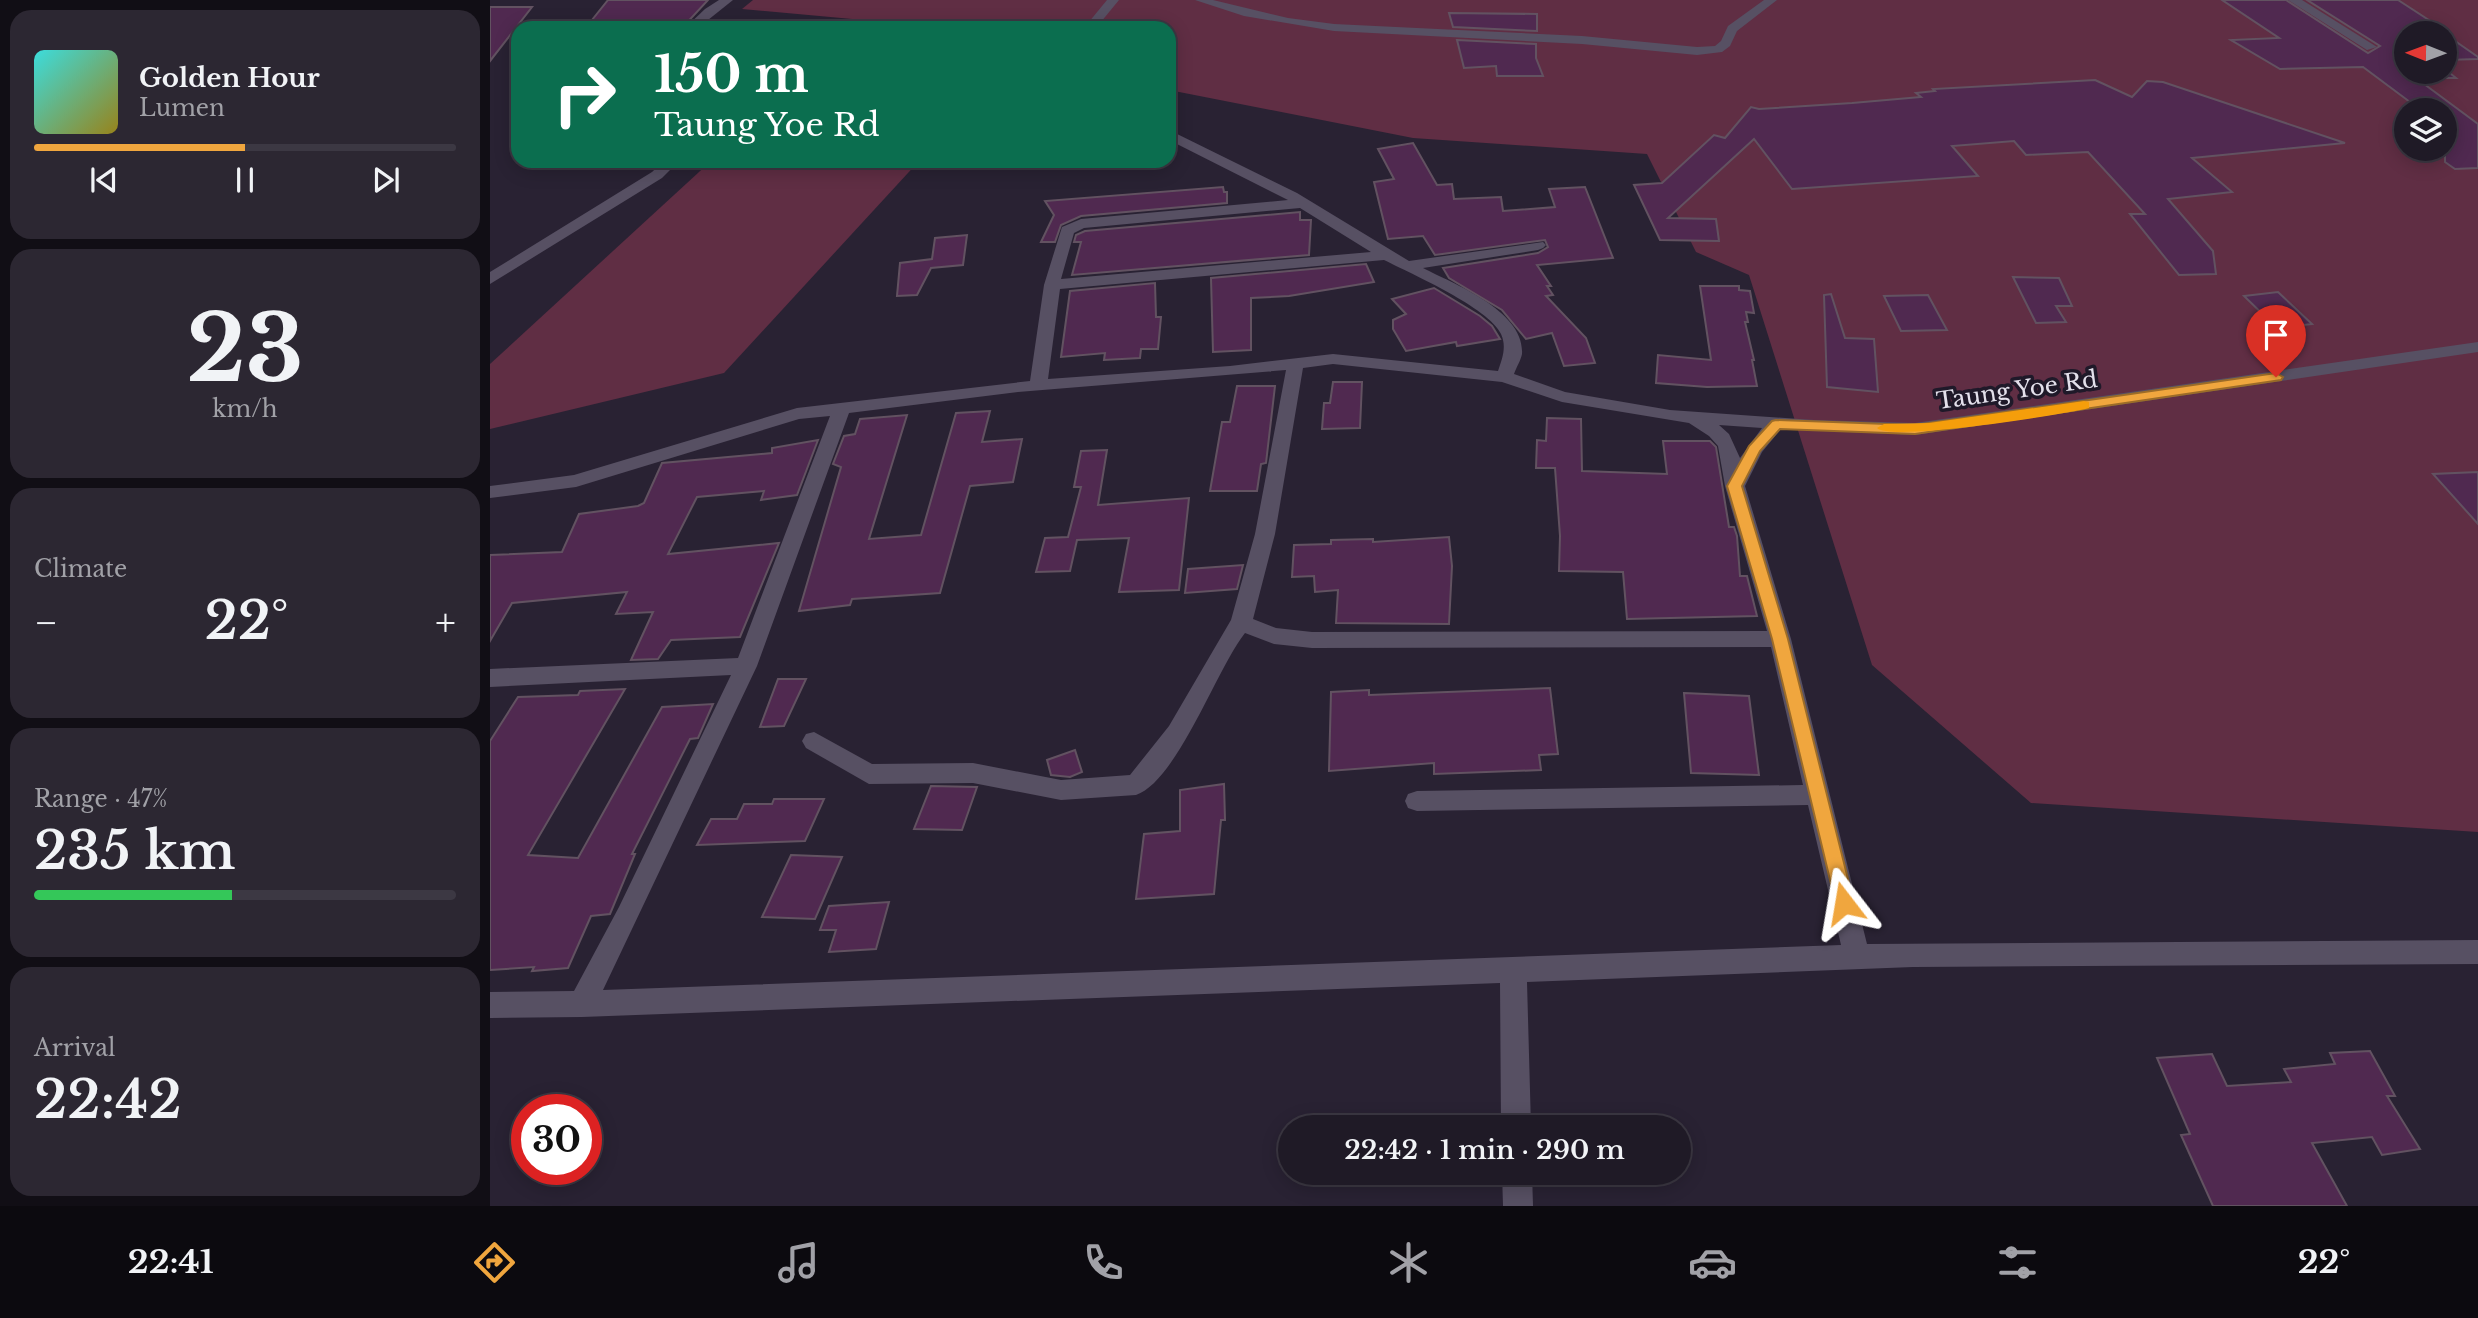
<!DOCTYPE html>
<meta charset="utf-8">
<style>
body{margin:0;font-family:"Libre Baskerville",serif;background:#2c2732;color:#f1f3f6;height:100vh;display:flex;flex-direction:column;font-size:26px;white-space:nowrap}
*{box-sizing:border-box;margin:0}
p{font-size:23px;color:#a1a1a7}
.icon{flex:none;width:38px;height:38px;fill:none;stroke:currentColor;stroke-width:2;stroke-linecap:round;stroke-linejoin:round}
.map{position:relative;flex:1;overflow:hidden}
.sheet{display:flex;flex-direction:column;gap:10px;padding:10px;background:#110e15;width:490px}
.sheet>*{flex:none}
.guide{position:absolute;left:21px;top:21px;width:665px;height:147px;border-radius:21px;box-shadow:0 4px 18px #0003,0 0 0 2px #3c3843;background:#0b6e4f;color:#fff;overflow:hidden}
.needle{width:46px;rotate:271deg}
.tools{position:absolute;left:1904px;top:21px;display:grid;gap:14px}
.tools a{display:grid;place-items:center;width:63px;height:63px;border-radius:50%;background:#1f1a26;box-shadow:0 4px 18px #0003,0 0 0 2px #3c3843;font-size:35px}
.speed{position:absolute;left:21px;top:1094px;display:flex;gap:14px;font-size:35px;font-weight:700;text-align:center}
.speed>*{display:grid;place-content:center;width:91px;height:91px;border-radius:50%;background:#1f1a26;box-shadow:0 4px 18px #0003,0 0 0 2px #3c3843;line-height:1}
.speed .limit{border:10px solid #d22;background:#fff;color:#111}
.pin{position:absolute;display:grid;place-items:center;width:60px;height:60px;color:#fff;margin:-72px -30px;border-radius:50% 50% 50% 0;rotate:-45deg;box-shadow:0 0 7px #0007}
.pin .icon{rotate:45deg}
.me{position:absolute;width:77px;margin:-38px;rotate:346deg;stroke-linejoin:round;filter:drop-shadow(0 0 5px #0008)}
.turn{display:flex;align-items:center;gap:24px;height:147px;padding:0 28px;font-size:32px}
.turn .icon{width:91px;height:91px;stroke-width:2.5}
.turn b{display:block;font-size:49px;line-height:60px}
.big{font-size:52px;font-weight:600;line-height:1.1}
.sheet .tile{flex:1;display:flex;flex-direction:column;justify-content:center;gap:10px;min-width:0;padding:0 24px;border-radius:21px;background:#2c2732}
.sheet .dial{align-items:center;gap:0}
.dial b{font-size:91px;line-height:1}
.song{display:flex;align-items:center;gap:21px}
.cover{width:84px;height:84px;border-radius:10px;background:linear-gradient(135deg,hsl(180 70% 55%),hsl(50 70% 35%))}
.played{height:7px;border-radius:4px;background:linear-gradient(90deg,#f0a63e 50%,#3c3843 50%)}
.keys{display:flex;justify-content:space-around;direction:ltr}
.heat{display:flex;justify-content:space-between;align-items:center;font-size:38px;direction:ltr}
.charge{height:10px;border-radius:5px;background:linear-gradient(90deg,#34c759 47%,#3c3843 0)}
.trip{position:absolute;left:788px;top:1115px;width:413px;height:70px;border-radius:35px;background:#1f1a26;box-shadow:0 4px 18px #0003,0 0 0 2px #3c3843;font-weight:600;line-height:70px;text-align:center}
.dock{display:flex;height:112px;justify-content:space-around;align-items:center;background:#0c0a0f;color:#a1a1a7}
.dock .icon{width:49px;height:49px}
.dock .active{color:#f0a63e}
.dock b{font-size:32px;color:#f1f3f6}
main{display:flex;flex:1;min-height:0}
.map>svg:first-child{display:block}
.green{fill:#602e44;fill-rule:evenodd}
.building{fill:#502950;stroke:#625261;stroke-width:2}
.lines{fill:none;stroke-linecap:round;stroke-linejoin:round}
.street{fill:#575063;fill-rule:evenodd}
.route{fill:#f0a63e;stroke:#9c6c28;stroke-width:2}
.slow{fill:#f59e0b}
.labels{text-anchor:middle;stroke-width:7;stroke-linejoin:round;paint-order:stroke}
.street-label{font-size:23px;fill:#e3e0eb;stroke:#1f1929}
</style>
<main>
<section class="sheet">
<div class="tile">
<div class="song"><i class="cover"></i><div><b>Golden Hour</b><p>Lumen</p></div></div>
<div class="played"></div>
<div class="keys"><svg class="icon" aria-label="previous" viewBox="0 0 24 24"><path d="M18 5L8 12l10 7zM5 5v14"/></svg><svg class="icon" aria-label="pause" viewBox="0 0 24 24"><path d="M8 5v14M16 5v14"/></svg><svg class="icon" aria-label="next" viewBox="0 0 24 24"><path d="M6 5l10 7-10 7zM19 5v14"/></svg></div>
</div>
<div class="tile dial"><b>23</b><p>km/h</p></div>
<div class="tile"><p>Climate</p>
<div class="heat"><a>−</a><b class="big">22°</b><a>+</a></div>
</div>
<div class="tile"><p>Range · 47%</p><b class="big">235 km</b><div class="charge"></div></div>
<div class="tile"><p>Arrival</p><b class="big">22:42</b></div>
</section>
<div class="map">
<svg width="1988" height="1206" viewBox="0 0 1988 1206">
<rect width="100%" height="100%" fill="#292233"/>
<g class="green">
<path d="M263,0H1988V832L1541,803L1382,665L1259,275L1206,252L1157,154L923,138L679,90V28H365L373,20L252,9ZM1916,33H1955V72H1916ZM1916,110H1955V149H1916Z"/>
<path d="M221,161H429L234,373L0,429V364Z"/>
</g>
<g class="building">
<path d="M118,0H218L192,28H117L120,23L98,25Z"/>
<path d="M1732,0H1796L1878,53L1890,46L1817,0H1908L1948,26H1943L1953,33H1916V72H1955V69L1966,78H1926L1988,124V168L1965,169L1955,162V107L1928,108L1873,67L1790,69L1741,40L1789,38Z"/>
<path d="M0,7H42L0,61Z"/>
<path d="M959,13L1047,14V31L963,27Z"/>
<path d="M1955,34L1988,57V59L1955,60Z"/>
<path d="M967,40L1046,44V58L1053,76H1007L1006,66L974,68Z"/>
<path d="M1605,80L1642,97L1657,81L1673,82L1855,143L1702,158L1742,192L1678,199L1723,251L1726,274L1689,275L1640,214H1655L1598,152L1536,155L1524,141L1462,146L1488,176L1302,189L1264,139L1178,218L1226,219L1229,241L1170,240L1144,185L1172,183L1224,135L1235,138L1261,107L1269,109L1362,103L1431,97L1426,93L1445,91L1443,89Z"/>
<path d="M923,143L947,185L962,184L964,199L1011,197L1013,211L1065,207L1059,189L1095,187L1123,258L1047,265L1061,286H1057L1063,295L1056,296L1096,338L1105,363L1074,366L1062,333L1036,339L1012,310L959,278L953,268L1048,253L1058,247L1055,240L945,255L933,236L898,239L884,182L904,179L888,149Z"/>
<path d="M733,187L734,192H737V203L591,216L571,225L565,242H551L564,215L555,201Z"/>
<path d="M810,212V220H821L819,255L582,275L591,242H584L586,235L595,231Z"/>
<path d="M477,235L473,265L441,268L427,295L407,296L410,263L442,259L445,238Z"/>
<path d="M876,264L884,282L799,296L761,298V350L723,352L721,278Z"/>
<path d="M1523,277L1569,278L1582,306H1566L1576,322L1546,323Z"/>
<path d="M665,283L666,317H671L668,349H651L650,358L614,360L615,353L571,357L580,291Z"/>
<path d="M1210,286H1249V290L1260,291L1264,313L1256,312L1258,322H1255L1264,360H1262L1267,386L1217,387L1166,383L1168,355L1221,360Z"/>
<path d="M944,288L990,316L1002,326L1010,339L967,346L966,342L916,351L903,329V320L916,314L902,299Z"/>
<path d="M1788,292L1822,324L1787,328L1754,296Z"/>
<path d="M1341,294L1355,338L1384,339L1388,392L1337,387L1334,295Z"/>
<path d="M1438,295L1457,330L1411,331L1394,296Z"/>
<path d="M843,382H872L870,428L832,429L834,403H840Z"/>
<path d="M747,386H785L776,463L771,464L767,491H720L732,422H740Z"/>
<path d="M500,411L492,442L532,439L523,482L480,486L450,593L362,599L360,605L309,611L351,467L343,464L354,436L365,434L370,419L417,415L379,539L431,535L466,413Z"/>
<path d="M1057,418L1091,419L1092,471L1177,474L1173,441H1220L1226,447L1239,527H1244L1247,536L1250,576H1257L1267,616L1137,619L1133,572L1069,571L1070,536L1065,468H1046L1047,440L1056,441Z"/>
<path d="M328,440L307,495L271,500L274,491L207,497L178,554L289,543L250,637L181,640L168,659L141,660L163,612L126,614L137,592L22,603L0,641V555L72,552L89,514L148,506L154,503L172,463L282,453V448Z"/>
<path d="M617,450L608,505L699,498L689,590L629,592L639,538L587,540L580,571L546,572L555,538L578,537L591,487H584L591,451Z"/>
<path d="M1988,472V524L1943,474Z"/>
<path d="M959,537L962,566L959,624L846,623L848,590L825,592L824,576L802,577L804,545L841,544V540L883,539V542Z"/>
<path d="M753,565L747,589L695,593L698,569Z"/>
<path d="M288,679H316L294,726L270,727Z"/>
<path d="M1060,688L1068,754L1049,755L1051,770L944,774V763L839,771L841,692L879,690V695Z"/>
<path d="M135,689L38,855L88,858L172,707L223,704L208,738L200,739L142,854H145L120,914L101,916L78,968L42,971L44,967L0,970V741L28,697L88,695L90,691Z"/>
<path d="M1194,693L1259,696L1269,775L1201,773Z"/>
<path d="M585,750L592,772L580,777L561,775L557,760Z"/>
<path d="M734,784L735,820H731L724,894L646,899L654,834L690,831V790Z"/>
<path d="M441,786L487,787L472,830L424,829Z"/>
<path d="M284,799H334L315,841L207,845L221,819H247L254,804H282Z"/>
<path d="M301,855L352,857L325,919L272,917Z"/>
<path d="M399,902L386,949L339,952L346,930H330L339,906Z"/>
<path d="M1880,1051L1905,1096H1897L1930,1149L1892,1155L1882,1137L1822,1143L1857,1206H1723L1691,1135L1700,1134L1667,1058L1722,1054L1737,1086L1801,1082L1794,1069L1845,1064L1840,1053Z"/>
</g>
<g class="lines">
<g class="street">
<path d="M229,0H243L208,28H195L215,9Z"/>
<path d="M617,0H629L606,28H594Z"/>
<path d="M705,0H723L798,18L844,24L1092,36L1207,47L1225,46L1231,41L1238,26L1274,0H1287L1247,31L1240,46L1232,52L1207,55L1092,44L844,31L754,16Z"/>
<path d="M1798,0H1812L1887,47L1877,50Z"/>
<path d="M679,130L807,193L919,261L1053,242L1056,245L1053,248L1048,250L933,268C964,284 1035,311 1032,354C1031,360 1026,368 1024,374L1075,392L1180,410L1324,420L1425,423L1988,342V352L1425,435L1291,429L1272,452L1255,486L1301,639L1377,944L1988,940V964L1423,967L1037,982L1041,1127H1011L1010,983L92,1017L0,1018V992L84,991L129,907L241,675L0,687V669L248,658L340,416L309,419L86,487L0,498V486L84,475L307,408L540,381L554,285L572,227L591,219L798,200L679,140ZM810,208L881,252L571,279L584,233L594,228ZM894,260C922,274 999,308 1011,334C1017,347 1012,359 1008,371L843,354L740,366L558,379L570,289ZM843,364L1012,382L1072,402L1199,423L1219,436L1228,446L1235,486L1277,631L822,632L786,628L763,619L785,534L813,368ZM796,370L765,534L741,620L679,726L640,775L571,780L483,763L382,764L324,732L316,734L312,741L316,748L379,784L483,783L571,800L646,795C687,781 727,668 755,633L784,644L822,648L1281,647L1313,785L927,791L918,794L915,801L918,808L927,811L1318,805L1351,945L113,990L267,666L359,413L528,392ZM1229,425L1272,428L1250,458L1239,434Z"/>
<path d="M174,161H189L172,178L0,284V272L162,172Z"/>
<path d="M1012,1172H1042L1043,1206H1013Z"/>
</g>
</g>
<path class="route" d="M1786,373L1793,377L1791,380L1425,434L1290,429L1270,451L1252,486L1298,639L1364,903L1361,909L1354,912L1347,909L1282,639L1237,486L1259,446L1282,421L1286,420L1425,425Z"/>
<path class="slow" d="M1594,401L1599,402V408C1572,415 1401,442 1387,428L1394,424L1439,423Z"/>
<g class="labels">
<g class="street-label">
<text transform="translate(1527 390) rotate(-8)" y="8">Taung Yoe Rd</text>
</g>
</g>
</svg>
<div class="tools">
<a><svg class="needle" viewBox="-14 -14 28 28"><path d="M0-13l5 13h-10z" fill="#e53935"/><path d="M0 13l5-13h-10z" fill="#a1a1a7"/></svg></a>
<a><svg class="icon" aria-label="layers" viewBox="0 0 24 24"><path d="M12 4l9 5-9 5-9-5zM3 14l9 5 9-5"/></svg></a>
</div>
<div class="speed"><div class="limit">30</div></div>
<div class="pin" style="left:1786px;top:377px;background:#d93025"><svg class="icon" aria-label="arrive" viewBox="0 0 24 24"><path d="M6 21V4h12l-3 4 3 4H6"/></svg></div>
<svg class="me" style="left:1354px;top:903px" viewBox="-20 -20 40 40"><path d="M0-17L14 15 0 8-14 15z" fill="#f0a63e" stroke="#fff" stroke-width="4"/></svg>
<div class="trip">22:42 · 1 min · 290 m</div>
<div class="guide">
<div class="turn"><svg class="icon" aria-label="right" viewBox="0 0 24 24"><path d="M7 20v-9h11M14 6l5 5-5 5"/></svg><div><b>150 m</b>Taung Yoe Rd</div></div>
</div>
</div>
</main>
<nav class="dock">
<b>22:41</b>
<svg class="icon active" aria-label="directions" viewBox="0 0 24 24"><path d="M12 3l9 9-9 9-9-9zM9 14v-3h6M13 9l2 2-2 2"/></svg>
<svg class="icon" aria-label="music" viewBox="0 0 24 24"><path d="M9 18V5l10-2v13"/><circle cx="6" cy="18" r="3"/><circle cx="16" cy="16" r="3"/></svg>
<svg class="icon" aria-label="phone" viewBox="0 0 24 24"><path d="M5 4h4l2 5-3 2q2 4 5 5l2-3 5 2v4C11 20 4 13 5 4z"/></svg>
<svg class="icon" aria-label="climate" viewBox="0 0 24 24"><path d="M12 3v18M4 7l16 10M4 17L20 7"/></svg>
<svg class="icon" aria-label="car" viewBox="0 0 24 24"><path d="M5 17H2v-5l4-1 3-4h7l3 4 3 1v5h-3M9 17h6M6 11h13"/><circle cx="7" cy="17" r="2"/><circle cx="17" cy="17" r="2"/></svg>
<svg class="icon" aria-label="filters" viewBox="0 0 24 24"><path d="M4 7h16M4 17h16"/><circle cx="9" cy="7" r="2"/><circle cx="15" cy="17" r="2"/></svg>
<b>22°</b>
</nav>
